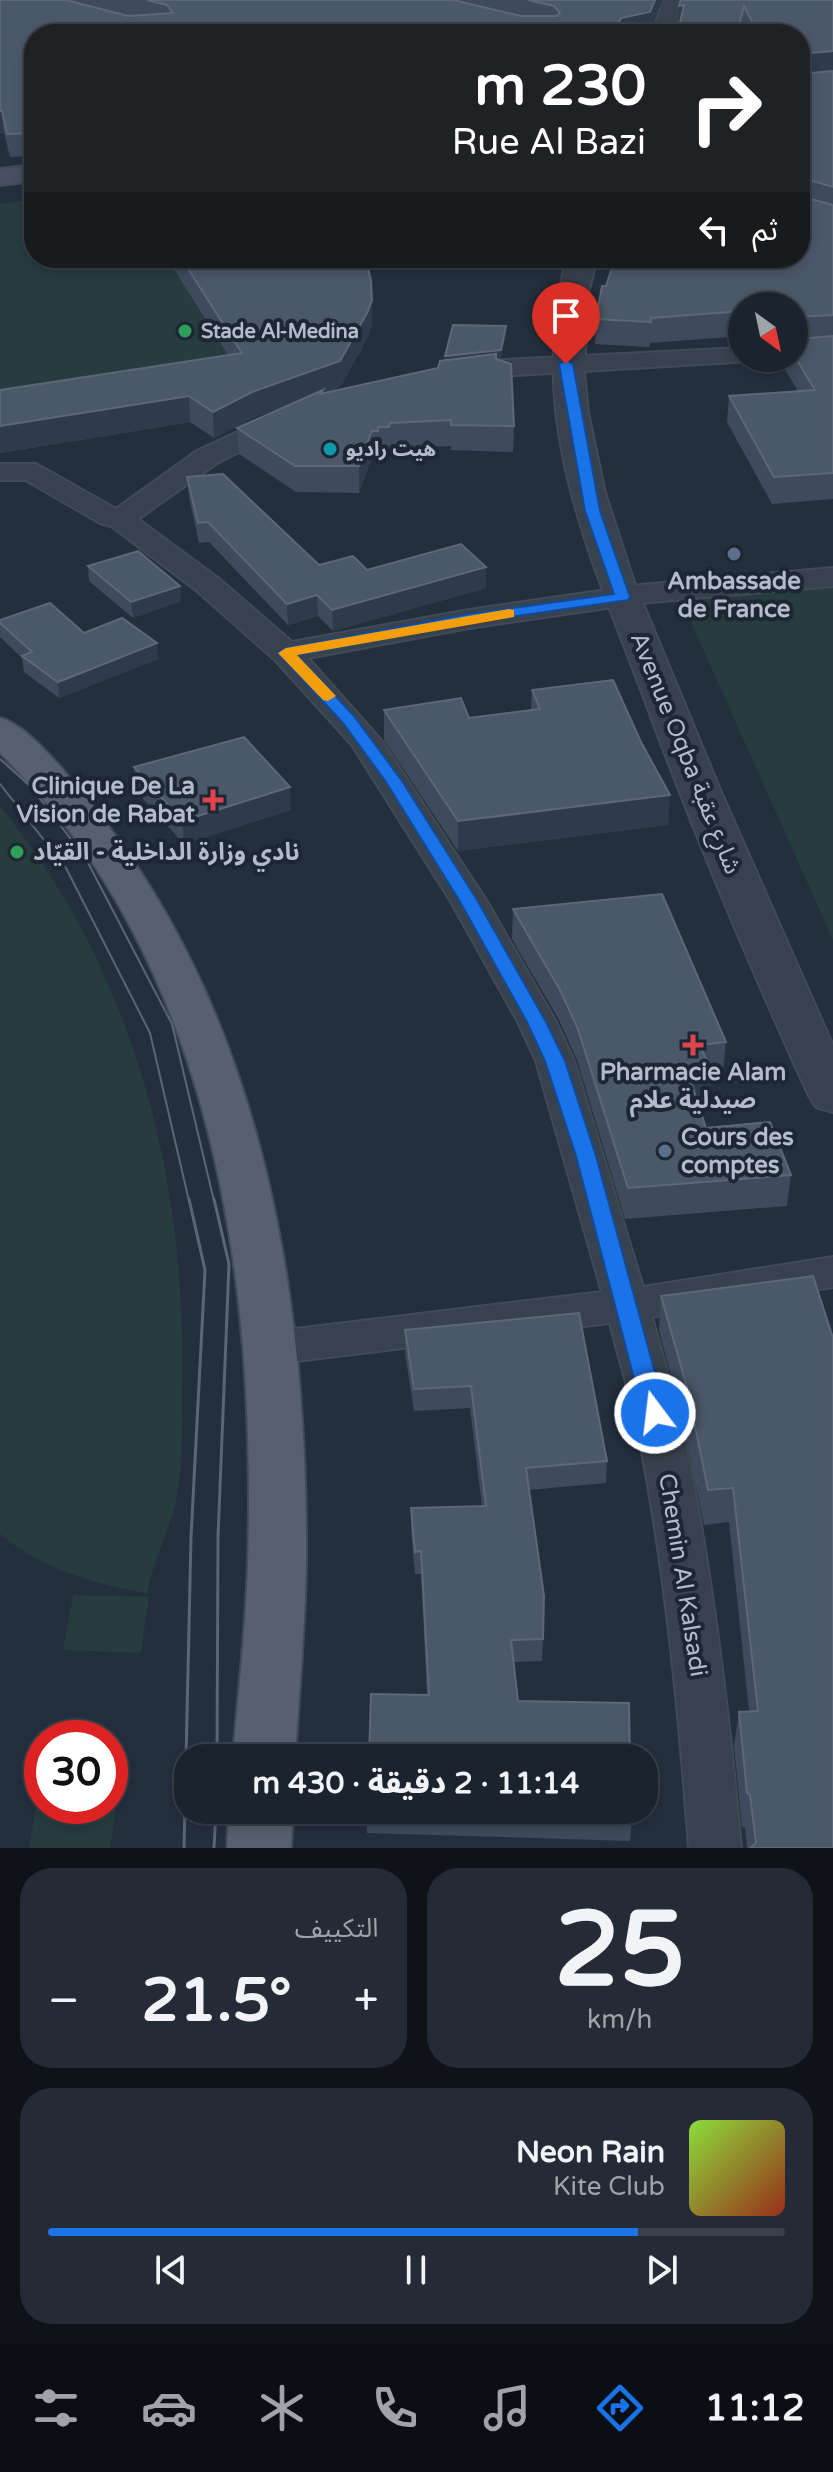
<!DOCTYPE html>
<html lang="ar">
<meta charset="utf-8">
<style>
body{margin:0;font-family:"Varela Round","Noto Sans Arabic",sans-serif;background:#242b36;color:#f1f3f6;direction:rtl;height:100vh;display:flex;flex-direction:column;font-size:30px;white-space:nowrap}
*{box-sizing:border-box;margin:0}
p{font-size:26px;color:#a0a4aa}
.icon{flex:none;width:44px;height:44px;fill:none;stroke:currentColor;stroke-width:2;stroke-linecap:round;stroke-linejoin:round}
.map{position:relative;height:1848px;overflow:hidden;direction:ltr}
.side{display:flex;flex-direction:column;gap:20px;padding:20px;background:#0f1319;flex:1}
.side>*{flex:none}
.hud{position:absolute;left:24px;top:24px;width:786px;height:244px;border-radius:32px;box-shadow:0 4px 12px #0003,0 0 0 2px #39404a;direction:rtl;background:#202124;color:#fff;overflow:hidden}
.needle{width:52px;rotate:147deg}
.tools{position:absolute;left:728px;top:292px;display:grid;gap:16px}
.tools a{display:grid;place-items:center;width:80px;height:80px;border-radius:50%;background:#1b232e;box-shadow:0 4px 12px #0003,0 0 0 2px #39404a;font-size:40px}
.speed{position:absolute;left:24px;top:1720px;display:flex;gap:16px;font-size:40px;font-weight:700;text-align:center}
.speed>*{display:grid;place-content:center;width:104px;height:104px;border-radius:50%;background:#1b232e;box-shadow:0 4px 12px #0003,0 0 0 2px #39404a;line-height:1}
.speed .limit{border:12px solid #d22;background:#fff;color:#111}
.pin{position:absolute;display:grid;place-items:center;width:68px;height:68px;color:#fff;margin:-82px -34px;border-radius:50% 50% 50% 0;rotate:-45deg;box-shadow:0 0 8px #0007}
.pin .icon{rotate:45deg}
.me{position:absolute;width:88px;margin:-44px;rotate:345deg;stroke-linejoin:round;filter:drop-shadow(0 0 6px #0008)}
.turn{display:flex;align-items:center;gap:28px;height:168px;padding:0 32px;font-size:36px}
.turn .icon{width:104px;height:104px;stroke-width:2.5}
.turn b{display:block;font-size:56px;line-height:68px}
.then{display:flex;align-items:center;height:76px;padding:0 32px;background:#0003;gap:16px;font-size:30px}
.big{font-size:60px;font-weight:800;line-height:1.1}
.side .widget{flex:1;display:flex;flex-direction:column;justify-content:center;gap:12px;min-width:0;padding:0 28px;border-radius:32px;background:#242b36}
.side .dial{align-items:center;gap:0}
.dial b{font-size:104px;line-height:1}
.song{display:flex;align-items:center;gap:24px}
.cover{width:96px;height:96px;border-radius:12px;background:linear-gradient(135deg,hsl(90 70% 55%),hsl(10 70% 35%))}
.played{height:8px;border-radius:4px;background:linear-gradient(90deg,#1a73e8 80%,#39404a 80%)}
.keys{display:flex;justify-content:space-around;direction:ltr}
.heat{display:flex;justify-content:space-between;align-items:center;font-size:44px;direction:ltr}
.side .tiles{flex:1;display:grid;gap:20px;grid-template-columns:1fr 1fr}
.widget:last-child{grid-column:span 2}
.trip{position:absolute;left:174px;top:1744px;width:484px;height:80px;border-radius:32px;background:#1b232e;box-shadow:0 4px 12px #0003,0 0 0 2px #39404a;font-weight:800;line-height:80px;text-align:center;direction:rtl}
.tabs{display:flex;height:128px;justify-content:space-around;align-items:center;background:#0b0e12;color:#a0a4aa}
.tabs .icon{width:56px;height:56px}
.tabs .active{color:#1a73e8}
.tabs b{font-size:36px;color:#f1f3f6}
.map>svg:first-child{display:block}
.green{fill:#263c3f}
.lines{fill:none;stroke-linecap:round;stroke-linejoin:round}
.minor-casing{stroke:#414a57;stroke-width:4}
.tertiary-casing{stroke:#414a57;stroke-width:4}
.secondary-casing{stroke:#414a57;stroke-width:4}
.primary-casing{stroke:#414a57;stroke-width:4}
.minor{fill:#38414e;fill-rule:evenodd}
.tertiary{fill:#38414e;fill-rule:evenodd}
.secondary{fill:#465061;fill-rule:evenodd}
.primary{fill:#56606e;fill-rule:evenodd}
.tram-far1{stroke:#5a6575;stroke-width:2}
.tram{stroke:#5a6575;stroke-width:3}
.wall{fill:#3f4b5c}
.shaded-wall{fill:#2f3b4b}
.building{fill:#4b5868;stroke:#5c6777;stroke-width:2}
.route{fill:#1a73e8;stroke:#114b97;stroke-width:2}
.slow{fill:#f59e0b}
.leisure-dot{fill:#2e9e5b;stroke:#1d2633;stroke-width:3}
.culture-dot{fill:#0f9aa8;stroke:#1d2633;stroke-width:3}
.service-dot{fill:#5c6f8a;stroke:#1d2633;stroke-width:3}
.health-dot{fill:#e0444e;stroke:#1d2633;stroke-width:3}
.labels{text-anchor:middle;stroke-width:8;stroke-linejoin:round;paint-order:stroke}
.far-poi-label{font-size:20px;font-weight:bold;fill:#b4bcc9;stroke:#1d2633;text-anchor:start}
.poi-label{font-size:24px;font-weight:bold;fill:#b4bcc9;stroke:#1d2633}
.street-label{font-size:24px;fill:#b4bcc9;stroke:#1d2633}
</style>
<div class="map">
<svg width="833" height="1848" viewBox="0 0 833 1848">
<rect width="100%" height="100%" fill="#242f3e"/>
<g class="green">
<path d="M34,199V258H344L372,325L361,352L344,374L255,412L0,453V204Z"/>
<path d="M833,582V940L687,613L711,593Z"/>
<path d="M0,806C135,972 188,1181 182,1392C182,1422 183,1453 179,1483C175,1522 154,1555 147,1593C94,1584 42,1569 0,1534Z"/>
<path d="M73,1595L149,1597L141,1653L63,1650Z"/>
<path d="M38,1793L42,1794V1806H110V1796H118L110,1848H29Z"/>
</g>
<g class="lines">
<defs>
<g id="minor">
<path d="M664,0H684L672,34H652Z"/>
<path d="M742,348V358H753L751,361L464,378L455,376L451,370L455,364L464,362Z"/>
<path d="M280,412L290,414L293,420L290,426L217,463L138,519L218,578L292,642L469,610L641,585L833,568V586L641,603L469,628L308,658L381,740L486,900L556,1022L574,1061L643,1287L833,1257V1287L652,1317C663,1358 676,1399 685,1441C713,1575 729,1712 741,1848H689C679,1712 666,1576 640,1441C632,1402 620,1362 610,1323L271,1364L256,1360L249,1348L256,1336L271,1332L602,1292L536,1061L518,1022L450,900L352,745L275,660L196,590L111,526L100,523L26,480H0V464H36L116,509L197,451Z"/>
</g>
<path id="tertiary" d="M567,258H597L588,294L584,372L588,413L605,493L634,582L721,792L833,1046V1112L816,1107L809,1096C750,967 695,836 646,703C591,556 524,419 567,258Z"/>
<path id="secondary" d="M34,165V181L0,185V169Z"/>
<g id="primary">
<path d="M0,718C32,726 77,787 99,814C265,1024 308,1303 306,1564C305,1629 299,1693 295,1758H233C238,1694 246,1629 248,1564C255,1324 227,1064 90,859C64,821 32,786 0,753Z"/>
<path d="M229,1810H293L291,1848H227Z"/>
</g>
</defs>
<use href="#minor" class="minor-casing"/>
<use href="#tertiary" class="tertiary-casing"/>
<use href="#secondary" class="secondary-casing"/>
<use href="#primary" class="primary-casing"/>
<use href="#minor" class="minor"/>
<use href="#tertiary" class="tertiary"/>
<use href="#secondary" class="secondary"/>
<use href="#primary" class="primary"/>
<g class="tram-far1">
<path d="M0,759L31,787L86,859L172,1024L214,1201"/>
<path d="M0,784L66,868L150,1033L189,1201"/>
</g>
<g class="tram">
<path d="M214,1199L229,1264L218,1537L217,1758"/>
<path d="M184,1848L191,1537L205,1270L189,1199"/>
<path d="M214,1848L216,1810"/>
</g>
</g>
<g class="wall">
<path d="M0,0H663L649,33L644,34H34V156L10,157L4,133L0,134Z"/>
<path d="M833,0V499L772,504L727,422L729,396L798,391L778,358H794V306H742V336L650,343L649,347L595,344L596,319L606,286L800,258V34H746L742,27L740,34H678L679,6Z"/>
<path d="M167,258H363L372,325L367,338L341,386L323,394L438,368L445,361V356L506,333L501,357L496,358V359L514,426L513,452L451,450V446L390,449L389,453L378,452V457H372L359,493L296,492L239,454L237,428L289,405L253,418L214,438L190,422L0,453V390L228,355Z"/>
<path d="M187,477L319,565L367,570L486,567V588L333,631L318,616L288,625L209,542L199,543L189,497Z"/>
<path d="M88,566L181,601L133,618L89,581Z"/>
<path d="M0,620L84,633L158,659L59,698L24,672L22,658L0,637Z"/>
<path d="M532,690L668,825L458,851L384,740V710L469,718L531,710Z"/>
<path d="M134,767L291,810L184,844L136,791Z"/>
<path d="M513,909L726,1042L723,1073L712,1074L709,1105L699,1106L706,1128L791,1175L787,1206L625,1219L577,1060L559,1020L512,939Z"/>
<path d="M813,1276L833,1848H747L745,1828L742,1827L734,1746L739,1712L749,1711L729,1522L704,1525L684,1425L659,1330L661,1296Z"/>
<path d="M405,1330L607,1461L606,1483L529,1490L543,1639L542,1661L514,1662L518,1701L630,1758L427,1695L421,1574H415L411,1531V1508L482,1506L470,1408L414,1411L405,1353Z"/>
<path d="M366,1810L632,1819L630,1841L367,1833Z"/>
</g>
<g class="shaded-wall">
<path d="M655,0H663L649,33L614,34L621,18Z"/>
<path d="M684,5L682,26L678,27L679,6Z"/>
<path d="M744,6L740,34H737Z"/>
<path d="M833,51V73L800,76V54Z"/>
<path d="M0,111H2L4,133L0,134Z"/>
<path d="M803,178L801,201L800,202V180Z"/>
<path d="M372,300V325L367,338L341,386L323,393V415L320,394L253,418L214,438L213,412Z"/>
<path d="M506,326V333L501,357L496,358V380L445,364V356Z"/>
<path d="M189,396L190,422L0,453V426Z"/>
<path d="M372,431V457L359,493V466Z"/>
<path d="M486,567V588L333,631L332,610Z"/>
<path d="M180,586L181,601L133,618L131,602Z"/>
<path d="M317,595L318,616L288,625L287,604Z"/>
<path d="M157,643L158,659L59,698L58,682Z"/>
<path d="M290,787L291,810L184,844L182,821Z"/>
<path d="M670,795L668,825L458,851V821Z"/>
<path d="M712,1074L709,1105L688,1108L690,1078Z"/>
</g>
<g class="building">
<path d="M0,0H66L128,16L173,13L167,5L147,0H453L521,16H557L560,13L554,6L528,0H655L650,12L621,18L614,34H34V133L7,134L2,111H0Z"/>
<path d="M681,0H833V51L800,54V34H758L744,6L737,34H688L678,31L684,5L679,6Z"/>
<path d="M800,71V74L833,71V187L803,178L800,180Z"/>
<path d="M800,196L833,205V315L796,317L794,327V306H742V311L651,318V322L596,319L602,286H606L615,258H800Z"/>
<path d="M181,258H363L368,267L371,281L372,300L367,313L340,361L252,392L213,412L189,396L0,426V390L242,353Z"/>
<path d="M453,325L506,326L501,350L445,356Z"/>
<path d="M833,336V473L774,477L729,396L815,390L794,355V338L797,339Z"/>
<path d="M496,354V359L511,364L514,426L451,425V420L390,423L389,427H378V431H372L359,466H295L237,428L323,390L320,394L438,368L440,361Z"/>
<path d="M223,474L319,565L353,556L367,570L461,544L486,567L332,610L317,595L287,604L208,522L198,523L187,477Z"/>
<path d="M138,551L180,586L131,602L88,566Z"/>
<path d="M50,603L84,633L122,618L157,643L58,682L22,656L32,652L0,623V620Z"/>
<path d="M613,680L641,742L670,795L458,821L384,710L461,698L469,718L540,709L532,690Z"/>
<path d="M244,737L290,787L182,821L134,767Z"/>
<path d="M662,894L726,1042L700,1045L712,1074L690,1078L706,1128L770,1122L791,1175L628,1188L578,1029L560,990L513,909Z"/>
<path d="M813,1276L833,1338V1848H750L756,1843L750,1795L747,1793L739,1712L758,1711L733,1488L708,1490L688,1391L661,1296Z"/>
<path d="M579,1313L607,1461L526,1468L544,1596L543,1639L511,1640L518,1701L629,1703L630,1758H369L371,1694L429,1695L421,1551L415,1552L411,1508L486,1506L471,1386L414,1389L405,1330Z"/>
<path d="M366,1810H632V1819L366,1811Z"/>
</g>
<path class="route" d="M566,360L573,364L600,511L630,597L628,600L469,623L297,655L354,716L402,781L477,900L546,1022L565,1061L596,1156L666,1413L663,1419L655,1421L647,1419L643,1413L576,1156L545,1061L527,1022L459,900L386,782L343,723L278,653L286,648L469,614L614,594L585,511L559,364Z"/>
<path class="slow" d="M509,609L514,610V617L297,655L336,696L328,701L323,700L278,653L286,648Z"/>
<g class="leisure-dot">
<circle cx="185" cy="331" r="8"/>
<circle cx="17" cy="852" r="8"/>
</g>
<circle class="culture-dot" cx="330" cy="449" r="8"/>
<g class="service-dot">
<circle cx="734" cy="554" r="8"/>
<circle cx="665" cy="1151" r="8"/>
</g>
<g class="health-dot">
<path d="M209 788h8v8h8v8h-8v8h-8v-8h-8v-8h8z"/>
<path d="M689 1033h8v8h8v8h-8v8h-8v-8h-8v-8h8z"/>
</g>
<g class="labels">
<g class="far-poi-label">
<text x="201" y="338">Stade Al-Medina</text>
<text x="346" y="456">هيت راديو</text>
</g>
<g class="poi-label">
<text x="734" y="589">Ambassade<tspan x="734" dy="28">de France</tspan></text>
<text x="195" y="794" text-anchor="end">Clinique De La<tspan x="195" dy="28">Vision de Rabat</tspan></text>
<text x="33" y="860" text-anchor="start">نادي وزارة الداخلية - القيّاد</text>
<text x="693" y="1080">Pharmacie Alam<tspan x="693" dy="28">صيدلية علام</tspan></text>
<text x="681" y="1145" text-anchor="start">Cours des<tspan x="681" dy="28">comptes</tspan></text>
</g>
<g class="street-label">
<text transform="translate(686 753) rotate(68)" y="8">Avenue Oqba شارع عقبة</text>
<text transform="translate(683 1575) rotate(81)" y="8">Chemin Al Kalsadi</text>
</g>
</g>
</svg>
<div class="tools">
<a><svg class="needle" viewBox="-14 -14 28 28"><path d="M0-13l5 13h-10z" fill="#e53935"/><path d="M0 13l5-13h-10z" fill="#a0a4aa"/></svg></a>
</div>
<div class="speed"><div class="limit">30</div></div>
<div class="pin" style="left:566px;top:364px;background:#d93025"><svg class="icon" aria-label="arrive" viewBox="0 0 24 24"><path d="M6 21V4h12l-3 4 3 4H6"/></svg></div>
<svg class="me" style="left:655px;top:1413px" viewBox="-20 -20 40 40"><circle r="17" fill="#1a73e8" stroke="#fff" stroke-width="3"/><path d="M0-11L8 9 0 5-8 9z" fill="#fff"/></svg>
<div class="trip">11:14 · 2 دقيقة · 430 m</div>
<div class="hud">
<div class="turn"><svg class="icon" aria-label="right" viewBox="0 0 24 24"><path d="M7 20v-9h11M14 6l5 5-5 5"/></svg><div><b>230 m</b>Rue Al Bazi</div></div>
<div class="then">ثم<svg class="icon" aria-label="left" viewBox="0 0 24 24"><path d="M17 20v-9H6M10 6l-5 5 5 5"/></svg></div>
</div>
</div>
<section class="side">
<div class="tiles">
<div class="widget dial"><b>25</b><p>km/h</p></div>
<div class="widget"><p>التكييف</p>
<div class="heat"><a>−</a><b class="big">21.5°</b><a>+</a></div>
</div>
<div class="widget">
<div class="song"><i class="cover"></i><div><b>Neon Rain</b><p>Kite Club</p></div></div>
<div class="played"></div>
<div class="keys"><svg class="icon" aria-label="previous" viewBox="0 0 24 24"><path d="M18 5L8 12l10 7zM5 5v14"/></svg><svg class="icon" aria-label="pause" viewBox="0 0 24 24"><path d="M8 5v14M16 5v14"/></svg><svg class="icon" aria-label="next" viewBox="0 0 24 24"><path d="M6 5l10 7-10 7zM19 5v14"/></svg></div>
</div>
</div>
</section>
<nav class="tabs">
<b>11:12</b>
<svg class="icon active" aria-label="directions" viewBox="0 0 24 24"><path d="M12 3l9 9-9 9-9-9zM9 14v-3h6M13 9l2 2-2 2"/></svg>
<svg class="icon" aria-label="music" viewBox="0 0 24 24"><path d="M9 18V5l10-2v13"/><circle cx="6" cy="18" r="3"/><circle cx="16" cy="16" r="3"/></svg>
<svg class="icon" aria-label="phone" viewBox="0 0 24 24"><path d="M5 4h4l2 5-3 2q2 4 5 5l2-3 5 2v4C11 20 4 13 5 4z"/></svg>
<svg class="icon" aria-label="climate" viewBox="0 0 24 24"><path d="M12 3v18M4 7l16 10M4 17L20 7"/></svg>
<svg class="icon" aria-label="car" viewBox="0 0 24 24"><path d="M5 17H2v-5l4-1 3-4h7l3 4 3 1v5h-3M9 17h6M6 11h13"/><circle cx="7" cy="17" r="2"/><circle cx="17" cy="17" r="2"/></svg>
<svg class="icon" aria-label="filters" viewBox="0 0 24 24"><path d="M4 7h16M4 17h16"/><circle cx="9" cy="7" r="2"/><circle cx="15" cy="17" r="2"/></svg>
</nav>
